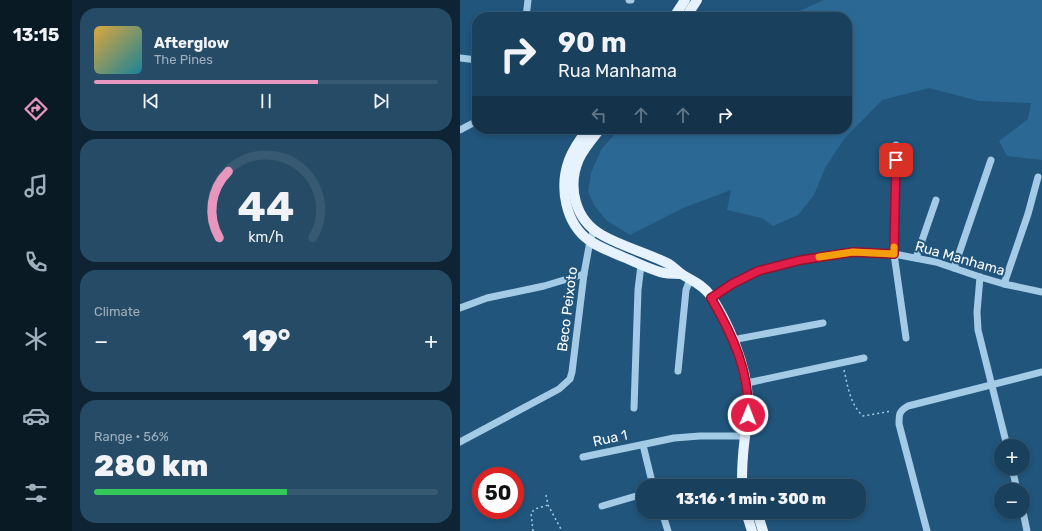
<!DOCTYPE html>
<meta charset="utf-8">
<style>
body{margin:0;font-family:Rubik,sans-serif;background:#264b66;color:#f1f3f6;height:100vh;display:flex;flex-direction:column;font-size:15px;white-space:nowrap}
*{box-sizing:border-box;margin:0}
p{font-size:13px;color:#9fafbc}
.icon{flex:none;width:22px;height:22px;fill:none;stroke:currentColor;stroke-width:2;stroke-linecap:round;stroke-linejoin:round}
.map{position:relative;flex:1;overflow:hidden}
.sheet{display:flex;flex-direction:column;gap:8px;padding:8px;background:#0e2333;width:388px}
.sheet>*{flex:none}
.hud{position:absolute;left:12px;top:12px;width:380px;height:122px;border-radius:16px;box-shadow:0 2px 6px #0003,0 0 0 1px #375972;background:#19405d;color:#f1f3f6;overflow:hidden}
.fabs{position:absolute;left:534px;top:439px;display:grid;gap:8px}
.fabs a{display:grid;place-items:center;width:36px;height:36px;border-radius:50%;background:#19405d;box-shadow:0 2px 6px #0003,0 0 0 1px #375972;font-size:20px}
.speed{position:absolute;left:12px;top:467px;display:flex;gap:8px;font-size:20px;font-weight:700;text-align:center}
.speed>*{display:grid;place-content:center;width:52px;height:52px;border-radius:50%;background:#19405d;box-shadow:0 2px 6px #0003,0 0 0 1px #375972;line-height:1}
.speed .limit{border:6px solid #d22;background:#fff;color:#111}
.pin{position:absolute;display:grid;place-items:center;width:34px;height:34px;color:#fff;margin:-17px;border-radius:8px;box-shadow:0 2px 6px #0006}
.me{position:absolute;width:44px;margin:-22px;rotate:1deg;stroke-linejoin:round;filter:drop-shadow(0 0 3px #0008)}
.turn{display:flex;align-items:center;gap:14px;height:84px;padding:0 20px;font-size:18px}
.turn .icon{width:52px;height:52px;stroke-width:2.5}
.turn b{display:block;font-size:28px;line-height:34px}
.lanes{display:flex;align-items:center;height:38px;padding:0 20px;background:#0003;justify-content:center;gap:20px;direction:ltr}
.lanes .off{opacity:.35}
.big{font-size:30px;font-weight:800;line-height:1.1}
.sheet .tile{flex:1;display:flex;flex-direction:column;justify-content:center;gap:6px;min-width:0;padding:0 14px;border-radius:16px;background:#264b66}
.sheet .dial{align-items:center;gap:0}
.dial svg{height:104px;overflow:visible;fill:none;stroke:#375972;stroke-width:7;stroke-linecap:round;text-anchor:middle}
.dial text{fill:#f1f3f6;stroke:none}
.song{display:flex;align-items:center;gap:12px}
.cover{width:48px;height:48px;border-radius:6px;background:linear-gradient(135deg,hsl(40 70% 55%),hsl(190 70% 35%))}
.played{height:4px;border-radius:2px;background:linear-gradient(90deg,#e797bd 65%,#375972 65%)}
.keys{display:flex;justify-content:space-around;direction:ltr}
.heat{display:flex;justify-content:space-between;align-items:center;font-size:22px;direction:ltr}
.charge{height:6px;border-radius:3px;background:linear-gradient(90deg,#34c759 56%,#375972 0)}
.trip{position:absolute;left:176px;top:479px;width:230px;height:40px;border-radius:16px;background:#19405d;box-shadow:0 2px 6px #0003,0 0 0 1px #375972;font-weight:800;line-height:40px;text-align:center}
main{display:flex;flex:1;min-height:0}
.dock{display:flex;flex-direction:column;width:72px;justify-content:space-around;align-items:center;background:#0a1a25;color:#9fafbc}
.dock .icon{width:28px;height:28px}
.dock .on{color:#e797bd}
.dock b{font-size:18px;color:#f1f3f6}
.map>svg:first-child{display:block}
.green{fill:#2b6994}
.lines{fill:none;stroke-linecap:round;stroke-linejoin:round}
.path{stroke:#a4cbe6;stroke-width:1.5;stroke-dasharray:2 3;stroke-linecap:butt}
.minor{stroke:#a4cbe6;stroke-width:7}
.major{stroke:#e6f2fd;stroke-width:10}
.route-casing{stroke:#92132f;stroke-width:10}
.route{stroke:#e11d48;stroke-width:7}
.slow{stroke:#f59e0b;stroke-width:7}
.labels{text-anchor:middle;stroke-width:4;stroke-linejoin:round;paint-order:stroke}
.street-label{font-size:14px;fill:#fff;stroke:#21557c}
</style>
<main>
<nav class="dock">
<b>13:15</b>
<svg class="icon on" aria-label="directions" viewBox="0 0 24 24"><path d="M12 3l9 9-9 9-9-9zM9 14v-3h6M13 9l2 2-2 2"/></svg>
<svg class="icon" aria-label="music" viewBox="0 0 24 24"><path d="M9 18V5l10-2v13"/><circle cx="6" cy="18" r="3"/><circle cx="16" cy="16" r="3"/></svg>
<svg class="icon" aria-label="phone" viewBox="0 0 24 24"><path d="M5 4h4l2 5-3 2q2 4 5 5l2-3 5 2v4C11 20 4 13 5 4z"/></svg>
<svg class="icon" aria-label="climate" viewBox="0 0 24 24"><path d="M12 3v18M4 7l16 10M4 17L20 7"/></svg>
<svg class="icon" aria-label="car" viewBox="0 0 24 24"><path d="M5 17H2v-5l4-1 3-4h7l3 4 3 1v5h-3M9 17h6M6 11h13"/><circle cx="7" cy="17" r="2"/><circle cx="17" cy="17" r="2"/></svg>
<svg class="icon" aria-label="filters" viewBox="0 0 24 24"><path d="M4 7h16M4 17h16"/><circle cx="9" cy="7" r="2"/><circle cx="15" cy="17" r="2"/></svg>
</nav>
<section class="sheet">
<div class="tile">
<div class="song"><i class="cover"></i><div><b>Afterglow</b><p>The Pines</p></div></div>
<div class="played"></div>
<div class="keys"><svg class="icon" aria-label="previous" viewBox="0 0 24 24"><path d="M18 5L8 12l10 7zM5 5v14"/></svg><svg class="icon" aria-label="pause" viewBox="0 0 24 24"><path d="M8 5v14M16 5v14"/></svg><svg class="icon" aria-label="next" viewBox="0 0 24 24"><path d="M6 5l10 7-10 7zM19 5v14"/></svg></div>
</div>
<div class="tile dial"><svg viewBox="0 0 100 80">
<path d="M14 69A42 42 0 1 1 86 69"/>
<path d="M14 69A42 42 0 0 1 21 18" stroke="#e797bd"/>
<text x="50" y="56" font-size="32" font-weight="700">44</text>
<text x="50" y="72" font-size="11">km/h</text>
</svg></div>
<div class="tile"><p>Climate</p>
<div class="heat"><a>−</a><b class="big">19°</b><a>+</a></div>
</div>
<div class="tile"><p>Range · 56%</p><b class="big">280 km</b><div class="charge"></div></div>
</section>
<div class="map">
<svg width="582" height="531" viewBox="0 0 582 531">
<rect width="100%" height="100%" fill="#21557c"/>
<path class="green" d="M364,0H582V160L547,156L539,141L568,119L571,103L519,101L469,88L422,100L384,139L365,168L354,195L338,215L313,226L302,218L267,210L271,190L223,208L170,235L146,220L134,205L128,192L131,173L141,150L159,129H387V17H326Z"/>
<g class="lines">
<g class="path">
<path d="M384,370C388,387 390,404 403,416L432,411"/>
<path d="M86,495L88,505L102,531"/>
<path d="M73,531L71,513L75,509L88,505"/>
</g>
<g class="minor">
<path d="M169,0H171"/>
<path d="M66,17L68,0"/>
<path d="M0,58L17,60"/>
<path d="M0,130L17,121"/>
<path d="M436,145L434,254L446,338"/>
<path d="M456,258L476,200"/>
<path d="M494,268L531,160"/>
<path d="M520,277L517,312L518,330L547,446"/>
<path d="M544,284L568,214L578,177"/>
<path d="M251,298L272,283L298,271L341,260L393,252L434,254L476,262L520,277L544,284L582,292"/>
<path d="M0,308L27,298L84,286L124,274"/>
<path d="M272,340L363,323"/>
<path d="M218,371L226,290L230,279"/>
<path d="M287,383L404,358"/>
<path d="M174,408L178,290L181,265"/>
<path d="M0,442L99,389L110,379L112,372L124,274L130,241L134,230"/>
<path d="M183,445L193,486"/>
<path d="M123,457L214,438L240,436H285"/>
<path d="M552,468L557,490"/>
<path d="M142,506L183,494"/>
<path d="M202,512L208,531"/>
<path d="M563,512L567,531"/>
<path d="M467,531L439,424C439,414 439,411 448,406L582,372"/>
</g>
<g class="major">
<path d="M214,17L225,0"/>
<path d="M226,17L237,0"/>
<path d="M128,129C120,139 113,149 109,160C99,187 105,224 130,241C140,248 152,252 163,257C175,262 187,268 200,272C206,274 215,274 221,274"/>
<path d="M140,129C133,138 124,148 119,159C107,187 115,220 142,235C163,247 188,253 209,264C214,267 218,272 223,275C233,281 243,285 250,295C268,321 287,367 288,399C289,418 284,437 283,456C282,466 282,476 282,486"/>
<path d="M286,512L292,531"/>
<path d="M297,512L303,531"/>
</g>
</g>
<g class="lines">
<defs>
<path id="route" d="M288,415C290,372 272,334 251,298L272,284L298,271L341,260L393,252L434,254L436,160"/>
</defs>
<use href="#route" class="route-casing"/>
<use href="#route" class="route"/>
<path class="slow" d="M359,257L393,252L434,254V247"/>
</g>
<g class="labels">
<g class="street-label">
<text transform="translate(500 258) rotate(16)" y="5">Rua Manhama</text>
<text transform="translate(107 309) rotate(-83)" y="5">Beco Peixoto</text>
<text transform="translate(150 438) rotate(-12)" y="5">Rua 1</text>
</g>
</g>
</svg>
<div class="fabs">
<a>+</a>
<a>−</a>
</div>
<div class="speed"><div class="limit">50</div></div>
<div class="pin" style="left:436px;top:160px;background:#d93025"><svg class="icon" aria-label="arrive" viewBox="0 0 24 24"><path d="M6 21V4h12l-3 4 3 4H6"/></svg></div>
<svg class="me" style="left:288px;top:415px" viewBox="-20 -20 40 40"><circle r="17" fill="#e11d48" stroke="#fff" stroke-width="3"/><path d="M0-11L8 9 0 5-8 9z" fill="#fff"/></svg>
<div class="trip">13:16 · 1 min · 300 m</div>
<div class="hud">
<div class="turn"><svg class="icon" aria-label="right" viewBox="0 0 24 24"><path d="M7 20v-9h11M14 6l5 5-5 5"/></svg><div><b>90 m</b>Rua Manhama</div></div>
<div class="lanes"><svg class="icon off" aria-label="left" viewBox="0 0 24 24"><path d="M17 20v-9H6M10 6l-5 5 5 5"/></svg><svg class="icon off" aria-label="ahead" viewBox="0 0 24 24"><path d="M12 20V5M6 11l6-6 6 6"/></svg><svg class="icon off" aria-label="ahead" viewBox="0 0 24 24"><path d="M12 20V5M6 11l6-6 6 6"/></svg><svg class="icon" aria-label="right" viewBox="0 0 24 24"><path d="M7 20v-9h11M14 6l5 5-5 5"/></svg></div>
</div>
</div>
</main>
